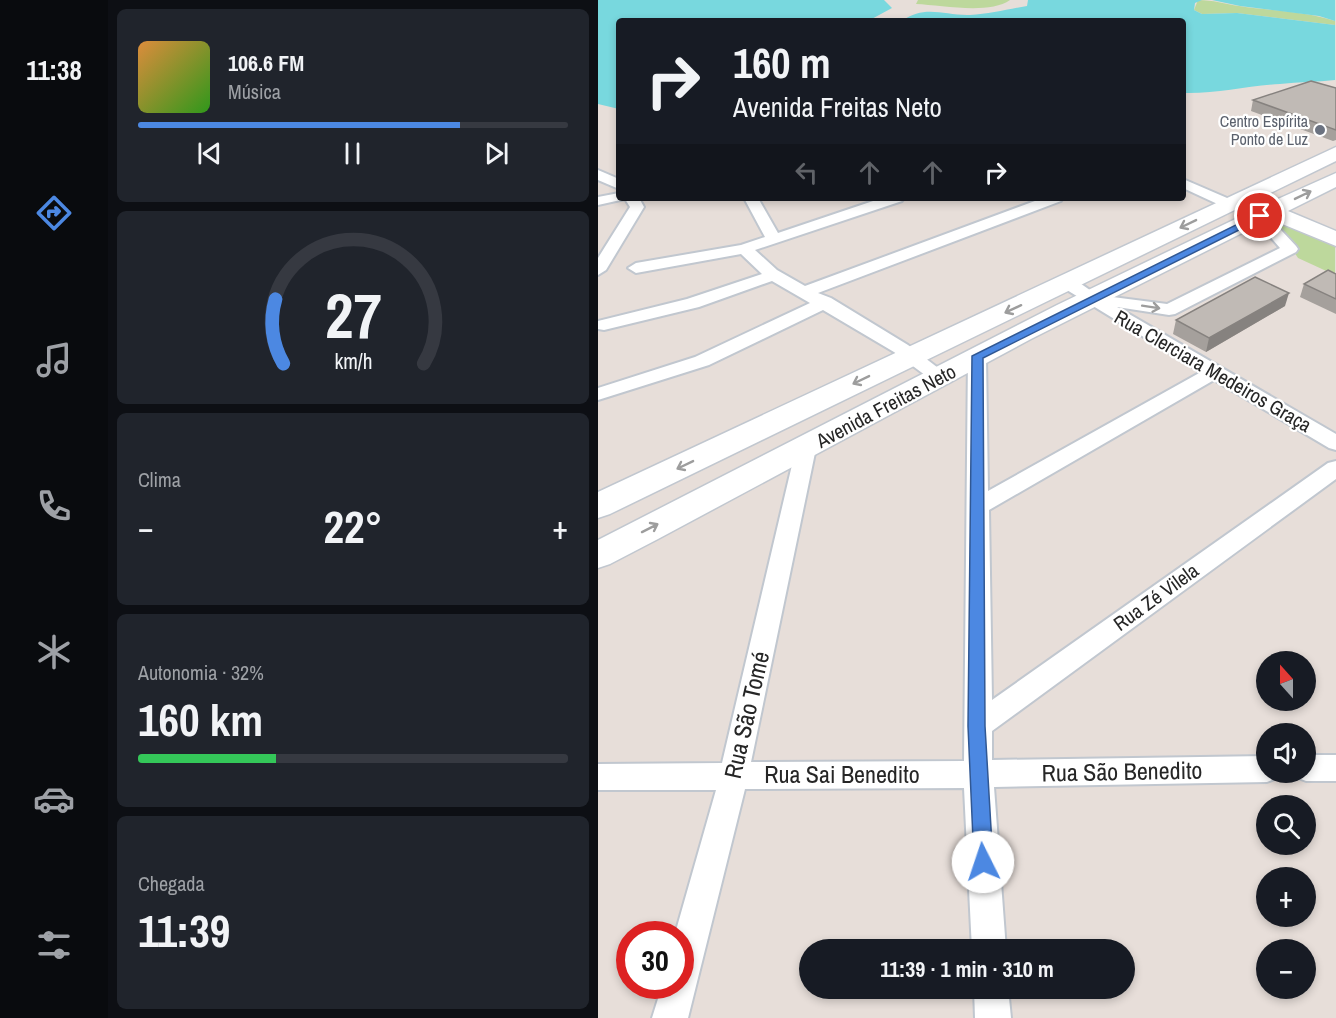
<!DOCTYPE html>
<html lang="pt">
<meta charset="utf-8">
<style>
body{margin:0;font-family:"Archivo Narrow",sans-serif;background:#20242c;color:#f1f3f6;height:100vh;display:flex;flex-direction:column;font-size:22px;white-space:nowrap}
*{box-sizing:border-box;margin:0}
p{font-size:20px;color:#9ea1a6}
.icon{flex:none;width:33px;height:33px;fill:none;stroke:currentColor;stroke-width:2;stroke-linecap:round;stroke-linejoin:round}
.map{position:relative;flex:1;overflow:hidden}
.panel{display:flex;flex-direction:column;gap:9px;padding:9px;background:#0d0f14;width:490px}
.panel>*{flex:none}
.banner{position:absolute;left:18px;top:18px;width:570px;height:183px;border-radius:6px;box-shadow:0 3px 9px #0003;background:#171b24;color:#f1f3f6;overflow:hidden}
.needle{width:39px;rotate:339deg}
.tools{position:absolute;left:658px;top:651px;display:grid;gap:12px}
.tools a{display:grid;place-items:center;width:60px;height:60px;border-radius:50%;background:#171b24;box-shadow:0 3px 9px #0003;font-size:30px}
.speed{position:absolute;left:18px;top:921px;display:flex;gap:12px;font-size:30px;font-weight:700;text-align:center}
.speed>*{display:grid;place-content:center;width:78px;height:78px;border-radius:50%;background:#171b24;box-shadow:0 3px 9px #0003;line-height:1}
.speed .limit{border:9px solid #d22;background:#fff;color:#111}
.pin{position:absolute;display:grid;place-items:center;width:51px;height:51px;color:#fff;margin:-26px;border:3px solid #fff;border-radius:50%;box-shadow:0 2px 6px #0007}
.me{position:absolute;width:66px;margin:-33px;rotate:356deg;stroke-linejoin:round;filter:drop-shadow(0 0 4px #0008)}
.turn{display:flex;align-items:center;gap:21px;height:126px;padding:0 18px;font-size:27px}
.turn .icon{width:78px;height:78px;stroke-width:2.5}
.turn b{display:block;font-size:42px;line-height:51px}
.lanes{display:flex;align-items:center;height:57px;padding:0 18px;background:#0003;justify-content:center;gap:30px;direction:ltr}
.lanes .off{opacity:.35}
.big{font-size:45px;font-weight:700;line-height:1.1}
.panel .card{flex:1;display:flex;flex-direction:column;justify-content:center;gap:9px;min-width:0;padding:0 21px;border-radius:9px;background:#20242c}
.panel .dial{align-items:center;gap:0}
.dial svg{height:156px;overflow:visible;fill:none;stroke:#363941;stroke-width:7;stroke-linecap:round;text-anchor:middle}
.dial text{fill:#f1f3f6;stroke:none}
.song{display:flex;align-items:center;gap:18px}
.cover{width:72px;height:72px;border-radius:9px;background:linear-gradient(135deg,hsl(30 70% 55%),hsl(110 70% 35%))}
.played{height:6px;border-radius:3px;background:linear-gradient(90deg,#4c88e2 75%,#363941 75%)}
.keys{display:flex;justify-content:space-around;direction:ltr}
.heat{display:flex;justify-content:space-between;align-items:center;font-size:33px;direction:ltr}
.charge{height:9px;border-radius:4px;background:linear-gradient(90deg,#34c759 32%,#363941 0)}
.trip{position:absolute;left:201px;top:939px;width:336px;height:60px;border-radius:30px;background:#171b24;box-shadow:0 3px 9px #0003;font-weight:700;line-height:60px;text-align:center}
main{display:flex;flex:1;min-height:0}
.tabs{display:flex;flex-direction:column;width:108px;justify-content:space-around;align-items:center;background:#090b0e;color:#9ea1a6}
.tabs .icon{width:42px;height:42px}
.tabs .current{color:#4c88e2}
.tabs b{font-size:27px;color:#f1f3f6}
.map>svg:first-child{display:block}
.green{fill:#bdd89c}
.water{fill:#78d8de}
.lines{fill:none;stroke-linecap:round;stroke-linejoin:round}
.street-casing{stroke:#c1c7cf;stroke-width:4}
.secondary-casing{stroke:#c1c7cf;stroke-width:3}
.street{fill:#fff;fill-rule:evenodd}
.secondary{fill:#fff;fill-rule:evenodd}
.wall{fill:#a5a09c}
.shaded-wall{fill:#86827f}
.building{fill:#c0bab5;stroke:#86827f;stroke-width:1.5}
.oneway{stroke:#9d9d9d}
.route{fill:#4c88e2;stroke:#315893;stroke-width:1.5}
.worship-dot{fill:#6b7280;stroke:#fff;stroke-width:2}
.labels{text-anchor:middle;stroke-width:4.5;stroke-linejoin:round;paint-order:stroke}
.far-worship-label{font-size:16px;fill:#5b616d;stroke:#fff;text-anchor:end}
.street-label{font-size:20px;fill:#262626;stroke:#fff}
.near-street-label{font-size:24px;fill:#262626;stroke:#fff}
</style>
<main>
<nav class="tabs">
<b>11:38</b>
<svg class="icon current" aria-label="directions" viewBox="0 0 24 24"><path d="M12 3l9 9-9 9-9-9zM9 14v-3h6M13 9l2 2-2 2"/></svg>
<svg class="icon" aria-label="music" viewBox="0 0 24 24"><path d="M9 18V5l10-2v13"/><circle cx="6" cy="18" r="3"/><circle cx="16" cy="16" r="3"/></svg>
<svg class="icon" aria-label="phone" viewBox="0 0 24 24"><path d="M5 4h4l2 5-3 2q2 4 5 5l2-3 5 2v4C11 20 4 13 5 4z"/></svg>
<svg class="icon" aria-label="climate" viewBox="0 0 24 24"><path d="M12 3v18M4 7l16 10M4 17L20 7"/></svg>
<svg class="icon" aria-label="car" viewBox="0 0 24 24"><path d="M5 17H2v-5l4-1 3-4h7l3 4 3 1v5h-3M9 17h6M6 11h13"/><circle cx="7" cy="17" r="2"/><circle cx="17" cy="17" r="2"/></svg>
<svg class="icon" aria-label="filters" viewBox="0 0 24 24"><path d="M4 7h16M4 17h16"/><circle cx="9" cy="7" r="2"/><circle cx="15" cy="17" r="2"/></svg>
</nav>
<section class="panel">
<div class="card">
<div class="song"><i class="cover"></i><div><b>106.6 FM</b><p>Música</p></div></div>
<div class="played"></div>
<div class="keys"><svg class="icon" aria-label="previous" viewBox="0 0 24 24"><path d="M18 5L8 12l10 7zM5 5v14"/></svg><svg class="icon" aria-label="pause" viewBox="0 0 24 24"><path d="M8 5v14M16 5v14"/></svg><svg class="icon" aria-label="next" viewBox="0 0 24 24"><path d="M6 5l10 7-10 7zM19 5v14"/></svg></div>
</div>
<div class="card dial"><svg viewBox="0 0 100 80">
<path d="M14 69A42 42 0 1 1 86 69"/>
<path d="M14 69A42 42 0 0 1 10 36" stroke="#4c88e2"/>
<text x="50" y="56" font-size="32" font-weight="700">27</text>
<text x="50" y="72" font-size="11">km/h</text>
</svg></div>
<div class="card"><p>Clima</p>
<div class="heat"><a>−</a><b class="big">22°</b><a>+</a></div>
</div>
<div class="card"><p>Autonomia · 32%</p><b class="big">160 km</b><div class="charge"></div></div>
<div class="card"><p>Chegada</p><b class="big">11:39</b></div>
</section>
<div class="map">
<svg width="738" height="1018" viewBox="0 0 738 1018">
<rect width="100%" height="100%" fill="#e7ded9"/>
<g class="green">
<path d="M320,0H412C391,15 343,5 318,4Z"/>
<path d="M600,0C615,0 627,4 641,6C673,11 707,11 737,21V25L639,13L604,14L596,10Z"/>
<path d="M685,221L737,244V275L700,258L678,224Z"/>
</g>
<g class="water">
<path d="M0,0H286L294,8L270,21H21V109L0,104Z"/>
<path d="M430,0H604L597,3L596,10L604,14L639,13L737,25V80C719,82 701,82 682,84C649,86 618,94 585,93V21H304C327,4 347,16 372,15C392,14 410,9 429,6Z"/>
<path d="M614,0H737V21L721,16L642,6Z"/>
</g>
<g class="lines">
<defs>
<g id="street">
<path d="M0,170L21,179V189L0,180Z"/>
<path d="M585,179L636,201L638,204L631,208L626,207L585,188Z"/>
<path d="M21,193V198H41L46,207L8,270L0,275V258L32,207L27,199L0,205V197Z"/>
<path d="M146,198H160L180,233L284,198H306L304,201L157,250L179,270L207,286L445,198H465L463,201L220,293L233,298L310,345L352,377L349,381H335L296,352L225,310L111,365L0,400V388L97,357L212,303L174,281L101,307L6,330L0,329V321L89,299L164,274L143,254L38,273L30,268L38,263L143,245L167,237Z"/>
<path d="M662,211L667,213L698,246L700,249L698,252L577,314L571,315L519,307L738,434V450L731,448L616,380L391,510L394,700L730,463L738,461V479L394,731V760L669,756V772H682L679,778L669,782L396,787L408,950H374L366,788L147,789L90,1018H54L64,986H82V934H77L118,790H0V764L124,763L198,448L201,443L208,441L215,443L218,448L153,762L366,761L370,356L372,352H386L388,356L390,491L603,372L464,287L462,283L464,279H476L499,295L569,304L682,248L654,216Z"/>
<path d="M708,755H738V781H708L698,777L695,772H708Z"/>
<path d="M376,988H410L413,1018H377Z"/>
</g>
<path id="secondary" d="M738,147V161L658,200L671,203L738,173V187L690,211L738,231V246L672,219L433,339L60,539L12,564L0,568V540L459,305L654,211L649,206L651,203L12,514L0,518V492Z"/>
</defs>
<use href="#street" class="street-casing"/>
<use href="#secondary" class="secondary-casing"/>
<use href="#street" class="street"/>
<use href="#secondary" class="secondary"/>
</g>
<g class="wall">
<path d="M738,88V140L735,141L653,111L655,100Z"/>
<path d="M738,274V314L702,297L706,284Z"/>
<path d="M687,306L608,352L575,334L578,320Z"/>
</g>
<path class="shaded-wall" d="M691,293L687,306L608,352L611,338Z"/>
<g class="building">
<path d="M713,81L738,88V130L655,100Z"/>
<path d="M730,270L738,274V299L706,284Z"/>
<path d="M657,277L691,293L611,338L578,320Z"/>
</g>
<defs><path id="oneway-shaft" d="M-6 0H5M1.5-3L5.5 0L1.5 3" fill="none" stroke-width="1.6" stroke-linecap="round" stroke-linejoin="round" transform="scale(1.5)"/></defs>
<g class="oneway">
<use href="#oneway-shaft" transform="translate(705 195) rotate(-26)"/>
<use href="#oneway-shaft" transform="translate(590 224) rotate(154)"/>
<use href="#oneway-shaft" transform="translate(553 307) rotate(9)"/>
<use href="#oneway-shaft" transform="translate(415 309) rotate(155)"/>
<use href="#oneway-shaft" transform="translate(263 380) rotate(154)"/>
<use href="#oneway-shaft" transform="translate(87 465) rotate(154)"/>
<use href="#oneway-shaft" transform="translate(52 528) rotate(-27)"/>
</g>
<path class="route" d="M662,213L665,214V218L385,358L387,726L395,862L392,869L385,871L378,869L376,862L370,726L374,356Z"/>
<circle class="worship-dot" cx="722" cy="130" r="6"/>
<g class="labels">
<g class="far-worship-label">
<text x="710" y="127">Centro Espírita<tspan x="710" dy="18">Ponto de Luz</tspan></text>
</g>
<g class="street-label">
<text transform="translate(615 371) rotate(30)" y="7">Rua Clerciara Medeiros Graça</text>
<text transform="translate(288 406) rotate(-28)" y="7">Avenida Freitas Neto</text>
<text transform="translate(558 597) rotate(-36)" y="7">Rua Zé Vilela</text>
</g>
<g class="near-street-label">
<text transform="translate(149 715) rotate(-77)" y="8">Rua São Tomé</text>
<text transform="translate(524 772) rotate(-1)" y="8">Rua São Benedito</text>
<text x="244" y="783">Rua Sai Benedito</text>
</g>
</g>
</svg>
<div class="tools">
<a><svg class="needle" viewBox="-14 -14 28 28"><path d="M0-13l5 13h-10z" fill="#e53935"/><path d="M0 13l5-13h-10z" fill="#9ea1a6"/></svg></a>
<a><svg class="icon" aria-label="sound" viewBox="0 0 24 24"><path d="M4 9h4l5-4v14l-5-4H4zM17 9q2 3 0 6"/></svg></a>
<a><svg class="icon" aria-label="search" viewBox="0 0 24 24"><circle cx="10" cy="10" r="6"/><path d="M15 15l6 6"/></svg></a>
<a>+</a>
<a>−</a>
</div>
<div class="speed"><div class="limit">30</div></div>
<div class="pin" style="left:662px;top:216px;background:#d93025"><svg class="icon" aria-label="arrive" viewBox="0 0 24 24"><path d="M6 21V4h12l-3 4 3 4H6"/></svg></div>
<svg class="me" style="left:385px;top:862px" viewBox="-20 -20 40 40"><circle r="19" fill="#fff"/><path d="M0-13L10 11 0 6-10 11z" fill="#4c88e2"/></svg>
<div class="trip">11:39 · 1 min · 310 m</div>
<div class="banner">
<div class="turn"><svg class="icon" aria-label="right" viewBox="0 0 24 24"><path d="M7 20v-9h11M14 6l5 5-5 5"/></svg><div><b>160 m</b>Avenida Freitas Neto</div></div>
<div class="lanes"><svg class="icon off" aria-label="left" viewBox="0 0 24 24"><path d="M17 20v-9H6M10 6l-5 5 5 5"/></svg><svg class="icon off" aria-label="ahead" viewBox="0 0 24 24"><path d="M12 20V5M6 11l6-6 6 6"/></svg><svg class="icon off" aria-label="ahead" viewBox="0 0 24 24"><path d="M12 20V5M6 11l6-6 6 6"/></svg><svg class="icon" aria-label="right" viewBox="0 0 24 24"><path d="M7 20v-9h11M14 6l5 5-5 5"/></svg></div>
</div>
</div>
</main>
